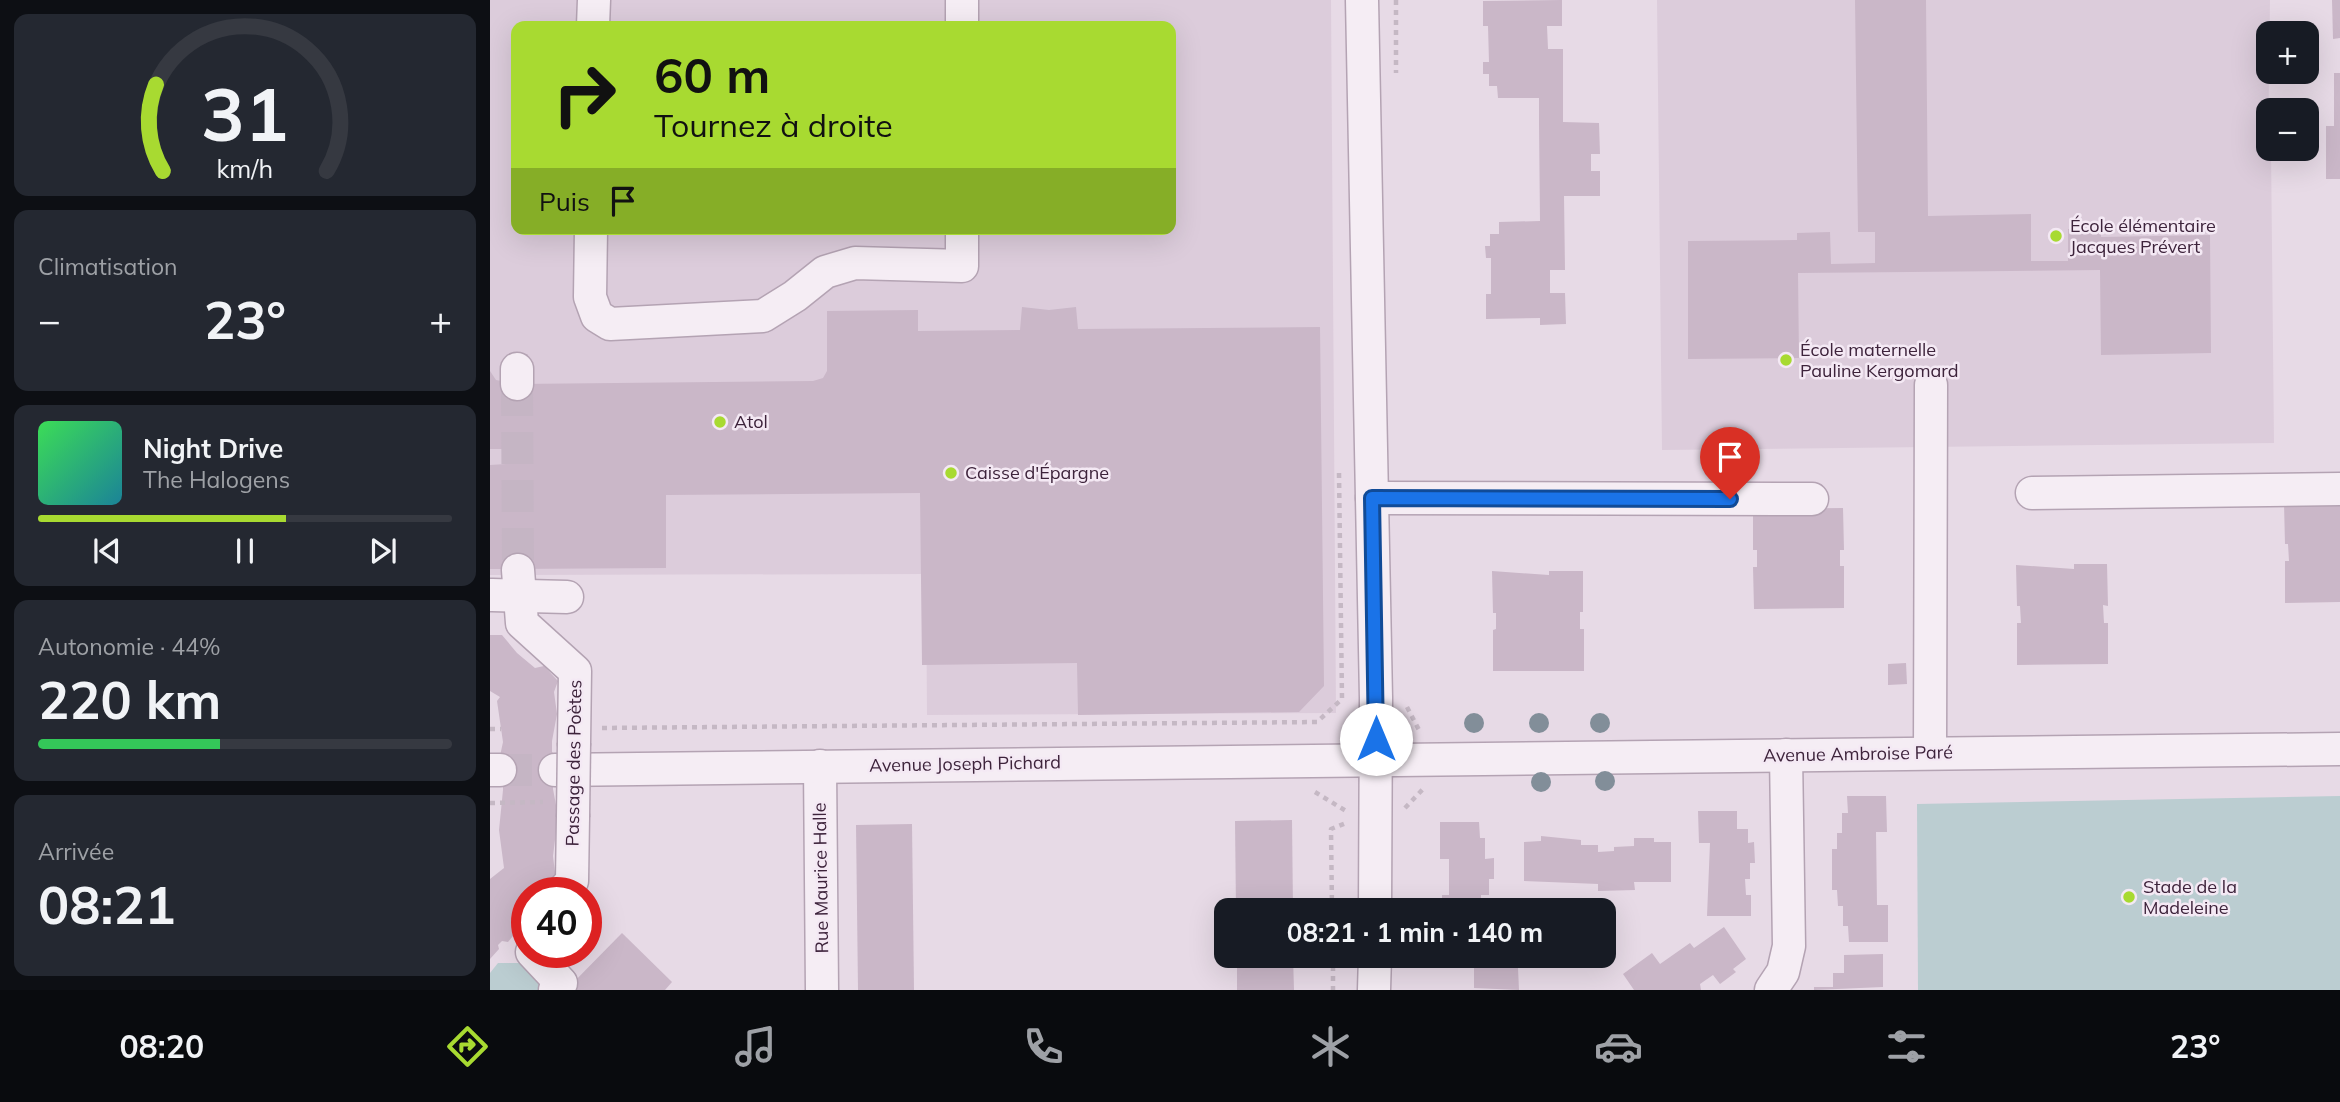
<!DOCTYPE html>
<html lang="fr">
<meta charset="utf-8">
<style>
body{margin:0;font-family:Mulish,sans-serif;background:#242831;color:#f1f3f6;height:100vh;display:flex;flex-direction:column;font-size:26px;white-space:nowrap}
*{box-sizing:border-box;margin:0}
p{font-size:23px;color:#9ea1a6}
.icon{flex:none;width:38px;height:38px;fill:none;stroke:currentColor;stroke-width:2;stroke-linecap:round;stroke-linejoin:round}
.map{position:relative;flex:1;overflow:hidden}
.drawer{display:flex;flex-direction:column;gap:14px;padding:14px;background:#0d0f14;width:490px}
.drawer>*{flex:none}
.top-card{position:absolute;left:21px;top:21px;width:665px;height:214px;border-radius:14px;box-shadow:0 7px 28px #0002;background:#a8da31;color:#111;overflow:hidden}
.controls{position:absolute;left:1766px;top:21px;display:grid;gap:14px}
.controls a{display:grid;place-items:center;width:63px;height:63px;border-radius:14px;background:#171b24;box-shadow:0 7px 28px #0002;font-size:35px}
.speed{position:absolute;left:21px;top:877px;display:flex;gap:14px;font-size:35px;font-weight:700;text-align:center}
.speed>*{display:grid;place-content:center;width:91px;height:91px;border-radius:50%;background:#171b24;box-shadow:0 7px 28px #0002;line-height:1}
.speed .limit{border:10px solid #d22;background:#fff;color:#111}
.pin{position:absolute;display:grid;place-items:center;width:60px;height:60px;color:#fff;margin:-72px -30px;border-radius:50% 50% 50% 0;rotate:-45deg;box-shadow:0 0 7px #0007}
.pin .icon{rotate:45deg}
.me{position:absolute;width:77px;margin:-38px;rotate:0deg;stroke-linejoin:round;filter:drop-shadow(0 0 5px #0008)}
.turn{display:flex;align-items:center;gap:24px;height:147px;padding:0 28px;font-size:32px}
.turn .icon{width:91px;height:91px;stroke-width:2.5}
.turn b{display:block;font-size:49px;line-height:60px}
.then{display:flex;align-items:center;height:66px;padding:0 28px;background:#0003;gap:14px;font-size:26px}
.big{font-size:52px;font-weight:700;line-height:1.1}
.drawer .widget{flex:1;display:flex;flex-direction:column;justify-content:center;gap:10px;min-width:0;padding:0 24px;border-radius:14px;background:#242831}
.drawer .dial{align-items:center;gap:0}
.dial svg{height:182px;overflow:visible;fill:none;stroke:#363941;stroke-width:7;stroke-linecap:round;text-anchor:middle}
.dial text{fill:#f1f3f6;stroke:none}
.song{display:flex;align-items:center;gap:21px}
.cover{width:84px;height:84px;border-radius:10px;background:linear-gradient(135deg,hsl(130 70% 55%),hsl(190 70% 35%))}
.played{height:7px;border-radius:4px;background:linear-gradient(90deg,#a8da31 60%,#363941 60%)}
.keys{display:flex;justify-content:space-around;direction:ltr}
.heat{display:flex;justify-content:space-between;align-items:center;font-size:38px;direction:ltr}
.charge{height:10px;border-radius:5px;background:linear-gradient(90deg,#34c759 44%,#363941 0)}
.trip{position:absolute;left:724px;top:898px;width:402px;height:70px;border-radius:14px;background:#171b24;box-shadow:0 7px 28px #0002;font-weight:700;line-height:70px;text-align:center}
.tabs{display:flex;height:112px;justify-content:space-around;align-items:center;background:#090b0e;color:#9ea1a6}
.tabs .icon{width:49px;height:49px}
.tabs .active{color:#a8da31}
.tabs b{font-size:32px;color:#f1f3f6}
main{display:flex;flex:1;min-height:0}
.map>svg:first-child{display:block}
.built{fill:#dcccdb;fill-rule:evenodd}
.green{fill:#bbcdd1}
.building{fill:#cab7c8}
.lines{fill:none;stroke-linecap:round;stroke-linejoin:round}
.minor-tunnel{stroke:#c5b5c4;stroke-width:32;stroke-dasharray:32 16;stroke-linecap:butt}
.minor-casing{stroke:#b4a3b3;stroke-width:35}
.path{stroke:#c5b8c4;stroke-width:4.5;stroke-dasharray:5 5;stroke-linecap:butt}
.minor{stroke:#f5edf4;stroke-width:32}
.minor-bridge-casing{stroke:#b4a3b3;stroke-width:35;stroke-linecap:butt}
.minor-bridge{stroke:#f5edf4;stroke-width:32}
.tree{fill:#828e99}
.route-casing{stroke:#114b97;stroke-width:18}
.route{stroke:#1a73e8;stroke-width:12}
.poi-dot{fill:#a8da31;stroke:#f4e9f4;stroke-width:2.5}
.labels{text-anchor:middle;stroke-width:5;stroke-linejoin:round;paint-order:stroke}
.poi-label{font-size:18px;fill:#3d233b;stroke:#f4e9f4;text-anchor:start}
.street-label{font-size:18px;fill:#3d233b;stroke:#f4e9f4}
</style>
<main>
<section class="drawer">
<div class="widget dial"><svg viewBox="0 0 100 80">
<path d="M14 69A42 42 0 1 1 86 69"/>
<path d="M14 69A42 42 0 0 1 11 31" stroke="#a8da31"/>
<text x="50" y="56" font-size="32" font-weight="700">31</text>
<text x="50" y="72" font-size="11">km/h</text>
</svg></div>
<div class="widget"><p>Climatisation</p>
<div class="heat"><a>−</a><b class="big">23°</b><a>+</a></div>
</div>
<div class="widget">
<div class="song"><i class="cover"></i><div><b>Night Drive</b><p>The Halogens</p></div></div>
<div class="played"></div>
<div class="keys"><svg class="icon" aria-label="previous" viewBox="0 0 24 24"><path d="M18 5L8 12l10 7zM5 5v14"/></svg><svg class="icon" aria-label="pause" viewBox="0 0 24 24"><path d="M8 5v14M16 5v14"/></svg><svg class="icon" aria-label="next" viewBox="0 0 24 24"><path d="M6 5l10 7-10 7zM19 5v14"/></svg></div>
</div>
<div class="widget"><p>Autonomie · 44%</p><b class="big">220 km</b><div class="charge"></div></div>
<div class="widget"><p>Arrivée</p><b class="big">08:21</b></div>
</section>
<div class="map">
<svg width="1850" height="990" viewBox="0 0 1850 990">
<rect width="100%" height="100%" fill="#e7dae6"/>
<g class="built">
<path d="M0,0H841L846,713L437,715L436,574L0,575ZM26,26H681V229H26Z"/>
<path d="M1167,0H1780L1778,149H1781L1784,443L1172,450Z"/>
</g>
<g class="green">
<path d="M1850,796V990H1428L1427,804Z"/>
<path d="M8,963H33L63,990H0V973Z"/>
</g>
<g class="building">
<path d="M1072,0V26H1057L1058,49H1073V122L1109,123L1110,154H1101V171H1110V196H1074L1075,270H1060V293H1075L1076,324L1050,325V318L996,319V294H1001V258H996L995,246H1000V234H1009V222L1050,221L1049,123V98H1008L1007,86H999V74H993V62H999L998,26H993V1Z"/>
<path d="M1365,0H1436L1438,216L1541,214V261H1578V229H1611V237L1720,235L1721,353L1611,355L1610,270L1420,272L1308,273L1309,358L1198,359V241L1307,240V233L1340,232L1341,264L1385,263V232H1368Z"/>
<path d="M1842,0H1850V38L1843,39Z"/>
<path d="M1844,73H1850V179H1836V126H1844Z"/>
<path d="M532,307L559,310L586,307L588,329L830,327L834,686L809,712L588,715L587,663L432,665L430,493L176,495V568L0,569V465L16,464V449H0V371L6,380L27,384L323,381L333,378L337,371V311L428,310V331L530,330Z"/>
<path d="M1794,503L1850,506V602L1795,603V561H1799L1798,544H1795Z"/>
<path d="M1353,508L1354,550H1350V566H1354V608L1264,609L1263,567H1267V550H1263V509Z"/>
<path d="M1584,564H1617L1618,606L1613,605L1614,623H1618V664L1527,665V623H1531L1530,606H1527L1526,565L1584,569Z"/>
<path d="M1002,571L1059,575V571H1093V612H1090V629H1094V671H1003V630L1006,629V613H1003Z"/>
<path d="M0,635H12L27,653L45,668L54,666L68,681L64,692L67,714L62,741V752L66,756H62L63,789L68,816L63,856L66,881L55,892H37V919L18,942L12,941L8,945L9,949L0,959V879L14,868L9,830L13,790V756H10L13,742L7,701L10,697L0,691Z"/>
<path d="M1416,663L1417,684L1398,685V664Z"/>
<path d="M1357,796H1396L1397,832H1386L1387,905H1398V942H1359L1358,926H1353V906H1348L1347,890H1342V849H1347V833H1352V813H1358Z"/>
<path d="M1208,811H1247V829H1258V843L1264,842L1265,863H1260V879H1255L1256,895H1261V916H1217L1220,843H1209Z"/>
<path d="M802,820L803,910H746L745,821Z"/>
<path d="M950,822H989L990,838H995V859L1004,858V879H999V895H991V910H952V895H959V859H950Z"/>
<path d="M422,824L424,990H368L366,825Z"/>
<path d="M1051,836L1091,840V845H1108V852L1124,851V847L1144,846V838H1164V842H1181V882H1144L1145,890L1108,891V884L1034,881V842L1051,841Z"/>
<path d="M1234,927L1256,959L1243,969L1246,972L1230,984L1223,975L1210,984L1211,990H1144L1133,974L1162,953L1170,964L1200,943L1204,948Z"/>
<path d="M132,933L182,982L175,990H76Z"/>
<path d="M1393,954V987L1324,990V987H1343V973H1354V955Z"/>
<path d="M747,956H803L804,990H747Z"/>
<path d="M971,956H1015V968H1028L1029,990L984,988V968H971Z"/>
</g>
<g class="lines">
<g class="minor-tunnel">
<path d="M27,384L28,570"/>
<path d="M10,770H65"/>
</g>
<defs>
<g id="minor">
<path d="M472,0V26"/>
<path d="M872,0L886,698L885,910"/>
<path d="M103,26L104,0"/>
<path d="M101,229L100,297L107,316L120,324L273,316L305,296L335,272L365,263L472,266V229"/>
<path d="M27,384V369"/>
<path d="M1542,493L1850,489"/>
<path d="M882,498L1322,499"/>
<path d="M28,570L32,623L85,671L84,743"/>
<path d="M2,595L77,597"/>
<path d="M1440,753L1441,385"/>
<path d="M330,766L332,990"/>
<path d="M0,770H10"/>
<path d="M65,770L1850,749"/>
<path d="M72,892L82,881L83,817"/>
<path d="M42,952L71,983L65,990"/>
<path d="M884,990L885,956"/>
<path d="M1281,990L1293,972L1299,946L1296,755"/>
</g>
</defs>
<use href="#minor" class="minor-casing"/>
<g class="path">
<path d="M906,0V73"/>
<path d="M917,707L929,730"/>
<path d="M112,728L827,722L852,699L849,473"/>
<path d="M0,729H11"/>
<path d="M825,792L856,811"/>
<path d="M0,803L53,802"/>
<path d="M915,808L933,789"/>
<path d="M842,910L841,829L856,823"/>
<path d="M843,956V990"/>
</g>
<use href="#minor" class="minor"/>
<defs>
<path id="minor-bridge" d="M83,817L84,743"/>
</defs>
<use href="#minor-bridge" class="minor-bridge-casing"/>
<use href="#minor-bridge" class="minor-bridge"/>
</g>
<g class="tree">
<circle cx="984" cy="723" r="10"/>
<circle cx="1049" cy="723" r="10"/>
<circle cx="1110" cy="723" r="10"/>
<circle cx="1115" cy="781" r="10"/>
<circle cx="1051" cy="782" r="10"/>
</g>
<g class="lines">
<defs>
<path id="route" d="M886,739L882,498L1240,499"/>
</defs>
<use href="#route" class="route-casing"/>
<use href="#route" class="route"/>
</g>
<g class="poi-dot">
<circle cx="1566" cy="236" r="7"/>
<circle cx="1296" cy="360" r="7"/>
<circle cx="230" cy="422" r="7"/>
<circle cx="461" cy="473" r="7"/>
<circle cx="1639" cy="897" r="7"/>
</g>
<g class="labels">
<g class="poi-label">
<text x="1580" y="232">École élémentaire<tspan x="1580" dy="21">Jacques Prévert</tspan></text>
<text x="1310" y="356">École maternelle<tspan x="1310" dy="21">Pauline Kergomard</tspan></text>
<text x="244" y="428">Atol</text>
<text x="475" y="479">Caisse d'Épargne</text>
<text x="1653" y="893">Stade de la<tspan x="1653" dy="21">Madeleine</tspan></text>
</g>
<g class="street-label">
<text transform="translate(1368 754) rotate(-1)" y="6">Avenue Ambroise Paré</text>
<text transform="translate(84 763) rotate(-89)" y="6">Passage des Poètes</text>
<text transform="translate(475 764) rotate(-1)" y="6">Avenue Joseph Pichard</text>
<text transform="translate(331 878) rotate(-91)" y="6">Rue Maurice Halle</text>
</g>
</g>
</svg>
<div class="controls">
<a>+</a>
<a>−</a>
</div>
<div class="speed"><div class="limit">40</div></div>
<div class="pin" style="left:1240px;top:499px;background:#d93025"><svg class="icon" aria-label="arrive" viewBox="0 0 24 24"><path d="M6 21V4h12l-3 4 3 4H6"/></svg></div>
<svg class="me" style="left:886px;top:739px" viewBox="-20 -20 40 40"><circle r="19" fill="#fff"/><path d="M0-13L10 11 0 6-10 11z" fill="#1a73e8"/></svg>
<div class="trip">08:21 · 1 min · 140 m</div>
<div class="top-card">
<div class="turn"><svg class="icon" aria-label="right" viewBox="0 0 24 24"><path d="M7 20v-9h11M14 6l5 5-5 5"/></svg><div><b>60 m</b>Tournez à droite</div></div>
<div class="then">Puis<svg class="icon" aria-label="arrive" viewBox="0 0 24 24"><path d="M6 21V4h12l-3 4 3 4H6"/></svg></div>
</div>
</div>
</main>
<nav class="tabs">
<b>08:20</b>
<svg class="icon active" aria-label="directions" viewBox="0 0 24 24"><path d="M12 3l9 9-9 9-9-9zM9 14v-3h6M13 9l2 2-2 2"/></svg>
<svg class="icon" aria-label="music" viewBox="0 0 24 24"><path d="M9 18V5l10-2v13"/><circle cx="6" cy="18" r="3"/><circle cx="16" cy="16" r="3"/></svg>
<svg class="icon" aria-label="phone" viewBox="0 0 24 24"><path d="M5 4h4l2 5-3 2q2 4 5 5l2-3 5 2v4C11 20 4 13 5 4z"/></svg>
<svg class="icon" aria-label="climate" viewBox="0 0 24 24"><path d="M12 3v18M4 7l16 10M4 17L20 7"/></svg>
<svg class="icon" aria-label="car" viewBox="0 0 24 24"><path d="M5 17H2v-5l4-1 3-4h7l3 4 3 1v5h-3M9 17h6M6 11h13"/><circle cx="7" cy="17" r="2"/><circle cx="17" cy="17" r="2"/></svg>
<svg class="icon" aria-label="filters" viewBox="0 0 24 24"><path d="M4 7h16M4 17h16"/><circle cx="9" cy="7" r="2"/><circle cx="15" cy="17" r="2"/></svg>
<b>23°</b>
</nav>
